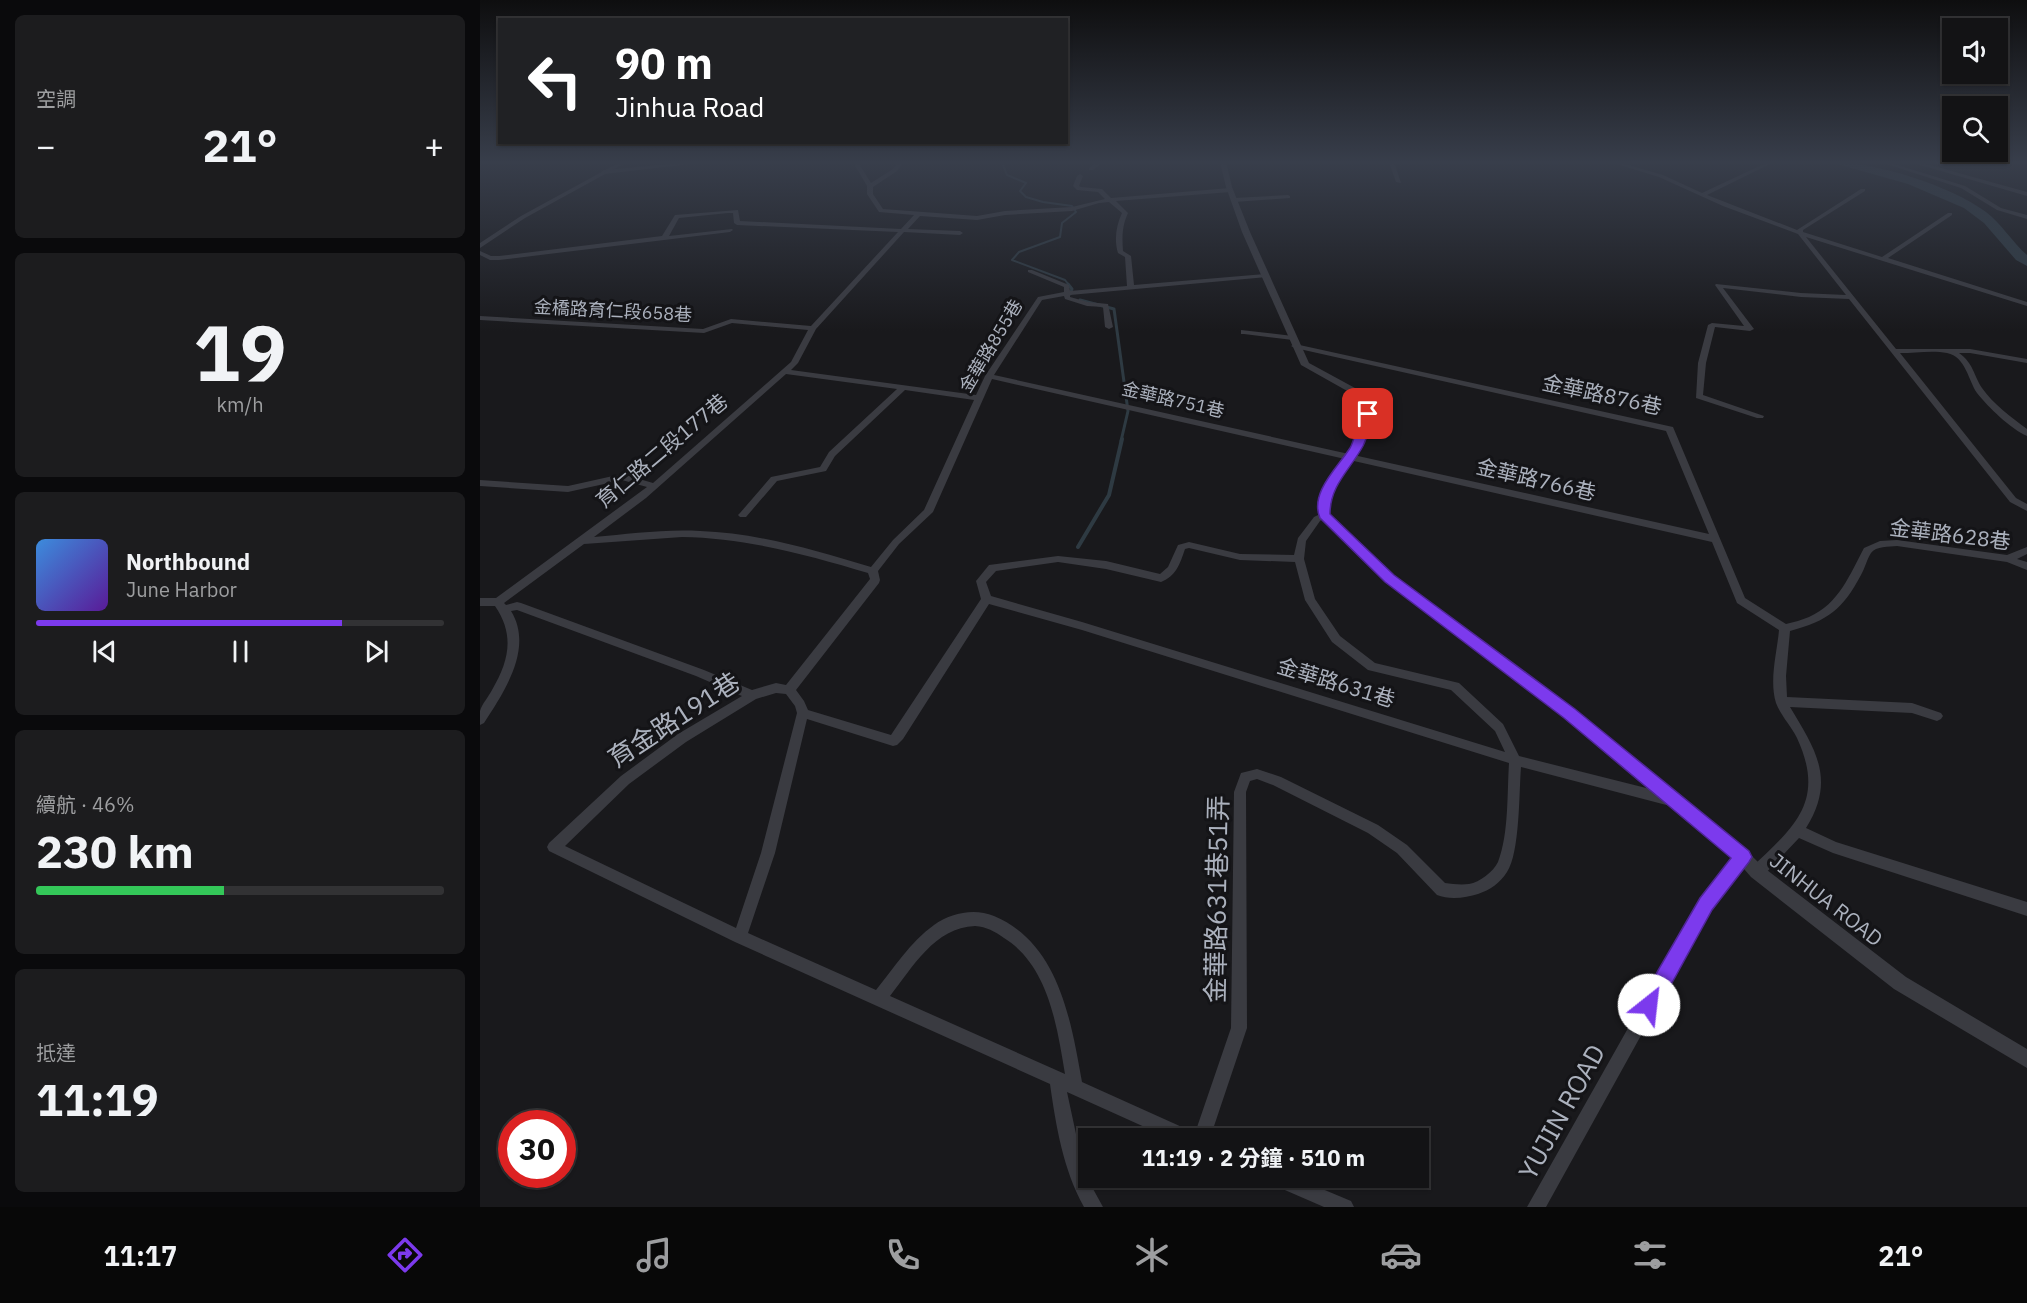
<!DOCTYPE html>
<html lang="zh-TW">
<meta charset="utf-8">
<style>
body{margin:0;font-family:"IBM Plex Sans","Noto Sans TC",sans-serif;background:#1c1c1e;color:#f1f3f6;height:100vh;display:flex;flex-direction:column;font-size:22px;white-space:nowrap}
*{box-sizing:border-box;margin:0}
p{font-size:20px;color:#9d9ea0}
.icon{flex:none;width:33px;height:33px;fill:none;stroke:currentColor;stroke-width:2;stroke-linecap:round;stroke-linejoin:round}
.map{position:relative;flex:1;overflow:hidden}
.details{display:flex;flex-direction:column;gap:15px;padding:15px;background:#0a0a0c;width:480px}
.details>*{flex:none}
.top-card{position:absolute;left:18px;top:18px;width:570px;height:126px;border-radius:0px;box-shadow:0 2px 4px #0004,0 0 0 2px #323234;background:#202124;color:#fff;overflow:hidden}
.buttons{position:absolute;left:1462px;top:18px;display:grid;gap:12px}
.buttons a{display:grid;place-items:center;width:66px;height:66px;border-radius:0px;background:#131315;box-shadow:0 2px 4px #0004,0 0 0 2px #323234;font-size:30px}
.speed{position:absolute;left:18px;top:1110px;display:flex;gap:12px;font-size:30px;font-weight:700;text-align:center}
.speed>*{display:grid;place-content:center;width:78px;height:78px;border-radius:50%;background:#131315;box-shadow:0 2px 4px #0004,0 0 0 2px #323234;line-height:1}
.speed .limit{border:9px solid #d22;background:#fff;color:#111}
.pin{position:absolute;display:grid;place-items:center;width:51px;height:51px;color:#fff;margin:-26px;border-radius:12px;box-shadow:0 3px 9px #0006}
.me{position:absolute;width:66px;margin:-33px;rotate:29deg;stroke-linejoin:round;filter:drop-shadow(0 0 4px #0008)}
.turn{display:flex;align-items:center;gap:21px;height:126px;padding:0 18px;font-size:27px}
.turn .icon{width:78px;height:78px;stroke-width:2.5}
.turn b{display:block;font-size:42px;line-height:51px}
.big{font-size:45px;font-weight:700;line-height:1.1}
.details .widget{flex:1;display:flex;flex-direction:column;justify-content:center;gap:9px;min-width:0;padding:0 21px;border-radius:9px;background:#1c1c1e}
.details .dial{align-items:center;gap:0}
.dial b{font-size:78px;line-height:1}
.song{display:flex;align-items:center;gap:18px}
.cover{width:72px;height:72px;border-radius:9px;background:linear-gradient(135deg,hsl(210 70% 55%),hsl(270 70% 35%))}
.played{height:6px;border-radius:3px;background:linear-gradient(90deg,#7c3aed 75%,#323234 75%)}
.keys{display:flex;justify-content:space-around;direction:ltr}
.heat{display:flex;justify-content:space-between;align-items:center;font-size:33px;direction:ltr}
.charge{height:9px;border-radius:4px;background:linear-gradient(90deg,#34c759 46%,#323234 0)}
.trip{position:absolute;left:598px;top:1128px;width:351px;height:60px;border-radius:0px;background:#131315;box-shadow:0 2px 4px #0004,0 0 0 2px #323234;font-weight:700;line-height:60px;text-align:center}
.dock{display:flex;height:96px;justify-content:space-around;align-items:center;background:#080808;color:#9d9ea0}
.dock .icon{width:42px;height:42px}
.dock .selected{color:#7c3aed}
.dock b{font-size:27px;color:#f1f3f6}
main{display:flex;flex:1;min-height:0}
.map>svg:first-child{display:block}
.lines{fill:none;stroke-linecap:round;stroke-linejoin:round}
.stream-far2{stroke:#2e3a42;stroke-width:2}
.stream-far1{stroke:#2e3a42;stroke-width:3}
.stream{stroke:#2e3a42;stroke-width:4}
.river{fill:#2e3a42;fill-rule:evenodd}
.minor{fill:#3a3b41;fill-rule:evenodd}
.tertiary{fill:#3a3b41;fill-rule:evenodd}
.route{fill:#7c3aed;stroke:#51269a;stroke-width:1.5}
.labels{text-anchor:middle;stroke-width:6;stroke-linejoin:round;paint-order:stroke}
.far-street-label{font-size:18px;fill:#abb1bd;stroke:#141417}
.street-label{font-size:21px;fill:#abb1bd;stroke:#141417}
.near-street-label{font-size:26px;fill:#abb1bd;stroke:#141417}
</style>
<main>
<section class="details">
<div class="widget"><p>空調</p>
<div class="heat"><a>−</a><b class="big">21°</b><a>+</a></div>
</div>
<div class="widget dial"><b>19</b><p>km/h</p></div>
<div class="widget">
<div class="song"><i class="cover"></i><div><b>Northbound</b><p>June Harbor</p></div></div>
<div class="played"></div>
<div class="keys"><svg class="icon" aria-label="previous" viewBox="0 0 24 24"><path d="M18 5L8 12l10 7zM5 5v14"/></svg><svg class="icon" aria-label="pause" viewBox="0 0 24 24"><path d="M8 5v14M16 5v14"/></svg><svg class="icon" aria-label="next" viewBox="0 0 24 24"><path d="M6 5l10 7-10 7zM19 5v14"/></svg></div>
</div>
<div class="widget"><p>續航 · 46%</p><b class="big">230 km</b><div class="charge"></div></div>
<div class="widget"><p>抵達</p><b class="big">11:19</b></div>
</section>
<div class="map">
<svg width="1547" height="1207" viewBox="0 0 1547 1207">
<rect width="100%" height="100%" fill="#19191c"/>
<g class="lines">
<path class="stream-far2" d="M518,162L523,165L527,175L546,183L540,191L546,197L563,202L592,206L596,212L582,223L580,237L539,252L532,260L585,280L589,285"/>
<g class="stream-far1">
<path d="M588,284L592,289L590,294"/>
<path d="M600,300L634,309L648,411L641,441"/>
</g>
<path class="stream" d="M598,547L629,495L642,439"/>
<path class="river" d="M1350,162C1396,162 1469,185 1506,212C1522,224 1532,242 1547,255V266L1536,260L1504,223L1484,208L1428,184Z"/>
<g class="minor">
<path d="M211,162H228L124,174L121,172L124,170Z"/>
<path d="M373,162H378L391,183L413,169L418,162H424L417,171L393,187V194L403,209L497,216L525,211L592,207L625,199L618,192L597,190L593,186L597,176L600,174L603,176L599,186L601,187L622,189L631,198L750,188L753,190L750,192L636,201L648,213C642,226 642,237 643,251L651,256L654,285L785,274L788,276L787,277L590,295V297L608,302L628,304L633,327L629,329L625,327L623,307L607,306L585,299L584,296L562,300L514,375L1229,534L1186,431L815,348L811,346L815,344L1193,427L1265,598L1306,624C1314,622 1322,620 1329,617C1359,604 1370,574 1384,548L1400,541L1417,540L1527,555L1547,547V554L1537,559L1547,562V570L1527,562L1417,546C1409,547 1396,546 1391,553C1387,559 1385,568 1381,575C1363,609 1348,621 1310,631L1306,676L1307,697L1432,703L1461,713L1463,716L1461,719L1457,721L1432,713L1310,707C1336,750 1356,780 1326,828L1356,842L1547,902V916L1353,853L1319,838L1282,877L1277,878L1272,877L1270,872L1272,867C1315,826 1346,801 1317,738C1311,726 1301,716 1296,703C1289,680 1297,653 1299,630L1257,603L1232,542L512,379L453,512L419,544L398,571L400,580L399,583L316,690L324,701L328,710L411,735L501,599L496,581L509,565L578,556L626,561L680,574L688,567L698,545L709,542L760,554L814,555L818,538L834,517L844,512L849,515L840,521L826,541L824,559L835,599L860,636L895,663L979,683L1023,724L1039,756L1194,795L1199,797L1200,801L1199,805L1194,807L1041,767C1039,792 1040,853 1027,872C1020,883 1010,890 998,894C986,898 969,900 957,895L917,853L888,833L793,785L777,779L770,781L766,792L767,1028L730,1138H689L587,1092L602,1162L612,1187L623,1207H604C583,1169 576,1126 570,1084L255,942L69,851L67,847L69,843L141,776L198,734L262,696L216,676L37,610L31,611C54,648 24,692 4,723L0,725C0,721 0,715 0,711C2,704 9,696 12,690C29,661 35,635 15,606H0V598H16L167,487L142,480L88,492L0,486V480L88,486L142,474L173,483L311,362L328,330L252,323L224,333L0,320V316L223,329L251,319L331,326L418,232L257,225L254,223L253,213H248L199,218L189,236L252,229L253,230L250,232L19,260H10L0,255V251L11,256H19L182,236L195,215L258,210L260,221L421,229L434,215L399,212L387,194V186ZM629,202L642,213C636,226 634,240 638,253L645,257L647,286L590,291L589,285L552,270H548V272L584,287V292L558,297L505,376L496,395L311,370L318,363L336,329L424,232L480,235L483,233L480,231L428,229L440,216L497,220L525,215L592,211L619,203ZM306,374L417,389L349,452L340,467L291,477L260,513L258,515L260,517H266L297,481L346,471L355,456L425,390L494,400L444,510L413,540L391,567C335,550 278,533 220,531C184,529 149,534 114,537L166,498ZM202,537C266,538 328,555 388,573L390,579L306,685L296,683L272,690L224,670L41,603L37,602L26,605L24,603L104,544ZM709,548L760,560L815,562L825,600L852,642L888,670L971,690L1015,731L1025,752L602,622L511,596L506,582L516,571L578,562L626,569L681,582C696,576 700,564 705,549ZM509,604L602,630L1029,763C1027,794 1029,833 1018,862C1013,872 1000,882 989,884C981,885 972,884 965,883L927,845L898,825L801,777L777,769L761,773L754,792L751,1028L714,1136L713,1132L602,1082C591,1021 579,943 514,916C494,908 471,913 454,925C430,942 414,968 396,990L268,933L295,853L327,719L413,746L417,745L423,739ZM296,693L306,694L315,706L317,713L281,853L256,928L85,846L149,784L206,742L276,699ZM495,926C507,927 514,931 524,938C569,966 577,1027 585,1074L410,996C432,968 455,927 495,926Z"/>
<path d="M617,162H623L613,170H609V168Z"/>
<path d="M909,162H914L921,183L916,182Z"/>
<path d="M1130,162H1138L1183,175L1222,193L1288,162H1294L1227,195L1317,230L1381,189H1385V191L1323,230V232L1402,257L1468,213H1472V215L1408,258L1547,302V306L1326,237L1416,349H1490L1547,359V363L1490,353H1479C1494,364 1493,374 1502,388C1513,404 1531,417 1547,429V436C1531,429 1508,407 1497,393C1488,380 1486,357 1467,353C1453,350 1435,353 1420,353L1536,498L1547,504V511L1530,502L1369,299L1321,297L1243,288L1274,329L1270,331L1235,327L1226,363L1223,395L1284,416L1283,418H1277L1216,398L1218,363L1228,325L1232,323L1264,326L1235,285L1236,284L1321,293L1366,295L1318,234L1243,206L1179,177Z"/>
<path d="M1400,162H1408L1485,186L1521,208L1547,215V219L1517,210L1481,188Z"/>
<path d="M808,195L810,196V198L754,202L751,200L754,198Z"/>
<path d="M761,330L813,336L817,338L813,340L764,334H761Z"/>
<path d="M1263,851L1268,853L1270,857L1268,861L1231,909L1066,1207H1047L1221,899L1258,853Z"/>
<path d="M788,1178H816L871,1201L874,1207H844L791,1184Z"/>
</g>
<g class="tertiary">
<path d="M140,162H147L45,218L0,248V243L41,216Z"/>
<path d="M740,162H746L752,187L770,232L829,363L875,388L893,414C891,425 888,436 882,446C869,469 852,486 849,514L914,576L1095,710L1268,852L1283,867L1426,977L1547,1049V1068L1414,989L1271,877L1258,862L1085,718L906,582L840,518L839,515C841,486 858,470 872,446C878,436 881,425 883,414L869,392L821,365L762,232L746,187Z"/>
<path d="M1430,162H1439L1547,192V196Z"/>
</g>
</g>
<linearGradient id="sky" x2="0" y2="1"><stop stop-color="#0e0e0f"/><stop offset="0.49" stop-color="#383e4b"/><stop offset="1" stop-color="#383e4b" stop-opacity="0"/></linearGradient>
<rect width="1547" height="331" fill="url(#sky)"/>
<path class="route" d="M888,411L894,414C890,424 888,436 883,446C870,470 850,485 850,514L914,575L1095,709L1269,851L1272,857L1269,862L1232,910L1176,1012L1169,1015L1162,1012L1159,1005L1162,998L1220,898L1251,858L1084,718L905,582L840,518C829,493 858,467 870,448C876,438 877,415 888,411Z"/>
<g class="labels">
<g class="far-street-label">
<text transform="translate(133 311) rotate(3)" y="6">金橋路育仁段658巷</text>
<text transform="translate(511 346) rotate(-59)" y="6">金華路855巷</text>
<text transform="translate(693 400) rotate(13)" y="6">金華路751巷</text>
</g>
<g class="street-label">
<text transform="translate(1122 395) rotate(12)" y="7">金華路876巷</text>
<text transform="translate(182 451) rotate(-40)" y="7">育仁路二段177巷</text>
<text transform="translate(1056 480) rotate(13)" y="7">金華路766巷</text>
<text transform="translate(1470 535) rotate(7)" y="7">金華路628巷</text>
<text transform="translate(856 683) rotate(17)" y="7">金華路631巷</text>
<text transform="translate(1346 900) rotate(38)" y="7">JINHUA ROAD</text>
</g>
<g class="near-street-label">
<text transform="translate(194 720) rotate(-33)" y="9">育金路191巷</text>
<text transform="translate(737 899) rotate(-89)" y="9">金華路631巷51弄</text>
<text transform="translate(1082 1112) rotate(-61)" y="9">YUJIN ROAD</text>
</g>
</g>
</svg>
<div class="buttons">
<a><svg class="icon" aria-label="sound" viewBox="0 0 24 24"><path d="M4 9h4l5-4v14l-5-4H4zM17 9q2 3 0 6"/></svg></a>
<a><svg class="icon" aria-label="search" viewBox="0 0 24 24"><circle cx="10" cy="10" r="6"/><path d="M15 15l6 6"/></svg></a>
</div>
<div class="speed"><div class="limit">30</div></div>
<div class="pin" style="left:888px;top:414px;background:#d93025"><svg class="icon" aria-label="arrive" viewBox="0 0 24 24"><path d="M6 21V4h12l-3 4 3 4H6"/></svg></div>
<svg class="me" style="left:1169px;top:1005px" viewBox="-20 -20 40 40"><circle r="19" fill="#fff"/><path d="M0-13L10 11 0 6-10 11z" fill="#7c3aed"/></svg>
<div class="trip">11:19 · 2 分鐘 · 510 m</div>
<div class="top-card">
<div class="turn"><svg class="icon" aria-label="left" viewBox="0 0 24 24"><path d="M17 20v-9H6M10 6l-5 5 5 5"/></svg><div><b>90 m</b>Jinhua Road</div></div>
</div>
</div>
</main>
<nav class="dock">
<b>11:17</b>
<svg class="icon selected" aria-label="directions" viewBox="0 0 24 24"><path d="M12 3l9 9-9 9-9-9zM9 14v-3h6M13 9l2 2-2 2"/></svg>
<svg class="icon" aria-label="music" viewBox="0 0 24 24"><path d="M9 18V5l10-2v13"/><circle cx="6" cy="18" r="3"/><circle cx="16" cy="16" r="3"/></svg>
<svg class="icon" aria-label="phone" viewBox="0 0 24 24"><path d="M5 4h4l2 5-3 2q2 4 5 5l2-3 5 2v4C11 20 4 13 5 4z"/></svg>
<svg class="icon" aria-label="climate" viewBox="0 0 24 24"><path d="M12 3v18M4 7l16 10M4 17L20 7"/></svg>
<svg class="icon" aria-label="car" viewBox="0 0 24 24"><path d="M5 17H2v-5l4-1 3-4h7l3 4 3 1v5h-3M9 17h6M6 11h13"/><circle cx="7" cy="17" r="2"/><circle cx="17" cy="17" r="2"/></svg>
<svg class="icon" aria-label="filters" viewBox="0 0 24 24"><path d="M4 7h16M4 17h16"/><circle cx="9" cy="7" r="2"/><circle cx="15" cy="17" r="2"/></svg>
<b>21°</b>
</nav>
